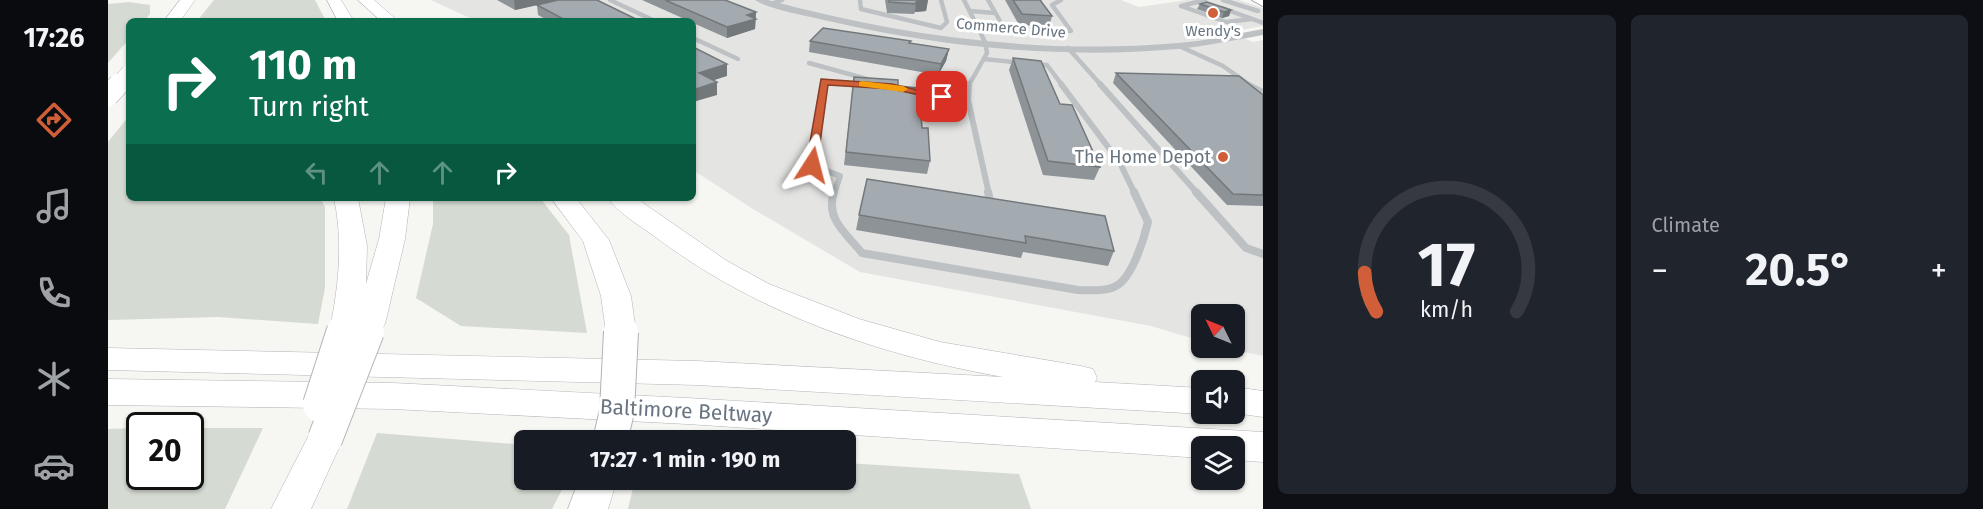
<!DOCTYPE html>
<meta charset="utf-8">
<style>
body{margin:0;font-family:"Fira Sans",sans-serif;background:#20242c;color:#f1f3f6;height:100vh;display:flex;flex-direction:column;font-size:22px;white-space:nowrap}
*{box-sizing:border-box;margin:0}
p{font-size:20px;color:#9ea1a6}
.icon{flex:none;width:33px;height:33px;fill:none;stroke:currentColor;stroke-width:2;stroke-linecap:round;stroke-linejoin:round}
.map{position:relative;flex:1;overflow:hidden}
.details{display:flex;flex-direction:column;gap:15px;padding:15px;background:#0d0f14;width:720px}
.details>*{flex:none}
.top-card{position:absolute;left:18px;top:18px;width:570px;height:183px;border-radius:9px;box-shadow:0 2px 4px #0004;background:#0b6e4f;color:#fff;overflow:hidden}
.needle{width:39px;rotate:313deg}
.controls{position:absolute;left:1083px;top:304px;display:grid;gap:12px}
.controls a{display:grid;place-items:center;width:54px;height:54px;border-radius:9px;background:#171b24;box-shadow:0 2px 4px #0004;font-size:30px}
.speed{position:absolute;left:18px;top:412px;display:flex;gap:12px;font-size:30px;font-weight:700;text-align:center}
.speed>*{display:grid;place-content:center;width:78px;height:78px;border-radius:50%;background:#171b24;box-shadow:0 2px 4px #0004;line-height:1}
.speed .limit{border:3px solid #111;border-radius:9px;background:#fff;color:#111}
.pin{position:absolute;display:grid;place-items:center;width:51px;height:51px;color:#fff;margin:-26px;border-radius:12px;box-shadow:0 3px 9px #0006}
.me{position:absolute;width:66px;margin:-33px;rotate:9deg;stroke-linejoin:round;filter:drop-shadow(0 0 4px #0008)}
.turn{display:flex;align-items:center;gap:21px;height:126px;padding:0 24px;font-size:27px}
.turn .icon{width:78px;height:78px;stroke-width:2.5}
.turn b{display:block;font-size:42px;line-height:51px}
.lanes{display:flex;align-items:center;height:57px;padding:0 24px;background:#0003;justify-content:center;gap:30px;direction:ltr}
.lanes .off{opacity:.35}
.big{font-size:45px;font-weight:700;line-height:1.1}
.details .card{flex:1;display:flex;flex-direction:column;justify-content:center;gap:9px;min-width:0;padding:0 21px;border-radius:9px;background:#20242c}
.details .dial{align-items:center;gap:0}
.dial svg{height:156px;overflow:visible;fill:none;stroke:#363941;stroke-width:7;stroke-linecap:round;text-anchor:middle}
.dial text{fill:#f1f3f6;stroke:none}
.heat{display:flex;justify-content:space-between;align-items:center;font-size:33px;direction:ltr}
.details .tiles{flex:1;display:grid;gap:15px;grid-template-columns:repeat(2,1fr)}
.trip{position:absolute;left:406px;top:430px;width:342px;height:60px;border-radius:9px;background:#171b24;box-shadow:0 2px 4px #0004;font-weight:700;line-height:60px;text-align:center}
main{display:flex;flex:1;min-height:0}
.tabs{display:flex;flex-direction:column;width:108px;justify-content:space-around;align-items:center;background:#090b0e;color:#9ea1a6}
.tabs .icon{width:42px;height:42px}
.tabs .current{color:#d05f39}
.tabs b{font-size:27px;color:#f1f3f6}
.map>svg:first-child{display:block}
.built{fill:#e4e5e3}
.green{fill:#d5dad3}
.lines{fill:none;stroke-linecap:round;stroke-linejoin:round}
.primary-casing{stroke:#b1b5b8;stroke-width:2}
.motorway-casing{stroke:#b1b4b7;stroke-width:1}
.service-far2{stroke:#bdc1c4;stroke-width:4.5}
.service-far1{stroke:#bdc1c4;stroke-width:6}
.service{stroke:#bdc1c4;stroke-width:8}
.minor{fill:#bdc1c4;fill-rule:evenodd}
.primary{fill:#fff;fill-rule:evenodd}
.motorway{fill:#fff;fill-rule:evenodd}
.motorway-bridge-far3-casing{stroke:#b1b4b7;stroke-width:17;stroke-linecap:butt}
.motorway-bridge-far2-casing{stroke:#b1b4b7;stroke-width:22;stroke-linecap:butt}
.motorway-bridge-far1-casing{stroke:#b1b4b7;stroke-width:28;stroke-linecap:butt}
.motorway-bridge-casing{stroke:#b1b4b7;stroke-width:36;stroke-linecap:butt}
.motorway-bridge-far3{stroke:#fff;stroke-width:16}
.motorway-bridge-far2{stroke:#fff;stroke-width:21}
.motorway-bridge-far1{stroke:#fff;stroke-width:27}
.motorway-bridge{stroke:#fff;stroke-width:34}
.wall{fill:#8d9397}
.shaded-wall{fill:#73787b}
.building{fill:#a4abb0;stroke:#73787b;stroke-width:1.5}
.route{fill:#d05f39;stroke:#873e25;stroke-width:1.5}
.slow{fill:#f59e0b}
.poi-dot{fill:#d05f39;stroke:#fff;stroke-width:2}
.labels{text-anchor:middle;stroke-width:6;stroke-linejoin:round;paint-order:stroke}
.far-street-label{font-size:15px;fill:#687581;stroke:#fff}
.far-poi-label{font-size:15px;fill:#687581;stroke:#fff}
.poi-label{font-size:18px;fill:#687581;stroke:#fff;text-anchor:end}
.near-street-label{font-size:21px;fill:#687581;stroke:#fff}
</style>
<main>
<nav class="tabs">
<b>17:26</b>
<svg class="icon current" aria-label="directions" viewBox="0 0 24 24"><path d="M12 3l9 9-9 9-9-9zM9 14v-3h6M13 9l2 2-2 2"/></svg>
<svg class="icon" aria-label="music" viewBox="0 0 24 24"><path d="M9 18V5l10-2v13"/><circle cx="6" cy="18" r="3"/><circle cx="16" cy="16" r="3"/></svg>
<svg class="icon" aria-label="phone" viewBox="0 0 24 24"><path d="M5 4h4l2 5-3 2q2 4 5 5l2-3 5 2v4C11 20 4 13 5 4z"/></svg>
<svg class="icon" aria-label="climate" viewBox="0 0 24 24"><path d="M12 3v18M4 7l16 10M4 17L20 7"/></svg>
<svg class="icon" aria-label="car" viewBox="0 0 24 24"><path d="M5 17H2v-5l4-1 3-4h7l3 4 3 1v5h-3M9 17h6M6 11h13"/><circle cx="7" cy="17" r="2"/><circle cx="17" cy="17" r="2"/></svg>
</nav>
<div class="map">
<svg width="1155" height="509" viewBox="0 0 1155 509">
<rect width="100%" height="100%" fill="#f6f6f3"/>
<path class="built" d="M323,0H1013L1031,7L1079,0H1131L1155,8V26L1121,32L1145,42L1155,40V356L1118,348H1126V315H1094L1093,341L1043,326L752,272L645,209L585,170V21H368Z"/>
<g class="green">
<path d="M106,0H207L218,21H89Z"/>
<path d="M21,2L42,5V14L36,21H21V39L0,63V4Z"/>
<path d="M21,116V198H212L217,207V288L210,324L110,317L0,320V142Z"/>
<path d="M325,198H432L461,235L479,333L353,326L308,298L325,224Z"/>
<path d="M31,428L32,477H82L83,428H155L117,509H0V429Z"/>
<path d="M269,433L417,445V480H459L444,509H239Z"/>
<path d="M738,463L911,474L923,509H520L527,480H738Z"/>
</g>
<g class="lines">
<defs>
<path id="primary" d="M1144,0H1155V6Z"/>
<g id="motorway">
<path d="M72,0H87L72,21H56Z"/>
<path d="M219,0H233L246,21H230Z"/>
<path d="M250,0H266L290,21H273Z"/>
<path d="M226,198H250L259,246L258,284L271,239L278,198H302L297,239L277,324L273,331L262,334L250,329L238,334L227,331L223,324C231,281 235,241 226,198Z"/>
<path d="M443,198H468L501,240L523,296L528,332L524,339L513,343L502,339L498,332L493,296L475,241Z"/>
<path d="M500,198H528L619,261L661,284L751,319L832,342L973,366L985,369L989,378L987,382L1094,388V414L589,385L0,370V348L589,361L895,377C770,355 648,313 546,236C531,225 510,213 500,198Z"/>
<path d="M0,379L285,383L579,398L1155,432V462L1126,460V447H1094V458L579,424L285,409L0,405Z"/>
<path d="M1126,387L1155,391V417L1126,413Z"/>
<path d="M217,425L230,429L235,439L203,509H163L204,429Z"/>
<path d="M471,480H509L500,509H460Z"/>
</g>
</defs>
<use href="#primary" class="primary-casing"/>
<use href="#motorway" class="motorway-casing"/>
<g class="service-far2">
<path d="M502,0L547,21"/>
<path d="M752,0L753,9L833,28L839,22L833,0"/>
<path d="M856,0L877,42L879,53L861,85"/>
<path d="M880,0L896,28L963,31L944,5L953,0"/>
<path d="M1097,0L1073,6L1118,22L1144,19"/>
<path d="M1115,0L1150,11"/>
<path d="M663,4L674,0"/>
<path d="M1114,8L1155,23"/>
<path d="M862,11L887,13"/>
<path d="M585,38L630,59"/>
<path d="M1071,46L1115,66L1142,85"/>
<path d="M960,48L993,85"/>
<path d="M876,59L914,63"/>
<path d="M701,63L759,79"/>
<path d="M926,64L939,65L954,85"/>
<path d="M716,85V82L753,84"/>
</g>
<g class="service-far1">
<path d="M716,84L704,165L732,176L726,194"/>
<path d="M749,84H753"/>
<path d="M861,84L860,100L881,194"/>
<path d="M953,84L1012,163L1027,194"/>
<path d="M992,84L1090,194"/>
<path d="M1139,84L1155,92"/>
<path d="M803,90L860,100"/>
</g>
<g class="service">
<path d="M726,192C717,219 738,233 754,253L970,290C982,290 997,292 1008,286C1024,278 1036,239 1040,222L1026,192"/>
<path d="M880,192L882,200"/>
<path d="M1088,192L1138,248L1155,254"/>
</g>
<path class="minor" d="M647,0H660C793,36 932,55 1070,43C1098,41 1127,34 1155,29V35C1127,40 1098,46 1070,49C955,59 838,48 725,22C706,17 662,10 647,0Z"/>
<use href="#primary" class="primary"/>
<use href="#motorway" class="motorway"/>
<defs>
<path id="motorway-bridge-far3" d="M10,85L21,73"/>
<path id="motorway-bridge-far2" d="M0,96L11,84"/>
<g id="motorway-bridge-far1">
<path d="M235,332L238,324"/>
<path d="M259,332L262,324"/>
</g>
<g id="motorway-bridge">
<path d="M212,405L236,331"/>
<path d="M217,439L259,331"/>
<path d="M502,441L509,411L513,332"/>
</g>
</defs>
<use href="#motorway-bridge-far3" class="motorway-bridge-far3-casing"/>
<use href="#motorway-bridge-far2" class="motorway-bridge-far2-casing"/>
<use href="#motorway-bridge-far1" class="motorway-bridge-far1-casing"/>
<use href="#motorway-bridge" class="motorway-bridge-casing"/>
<use href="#motorway-bridge-far3" class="motorway-bridge-far3"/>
<use href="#motorway-bridge-far2" class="motorway-bridge-far2"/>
<use href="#motorway-bridge-far1" class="motorway-bridge-far1"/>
<use href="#motorway-bridge" class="motorway-bridge"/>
</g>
<g class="wall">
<path d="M389,0H489L532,21H441L430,15L429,5L407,10Z"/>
<path d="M534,0H617L648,12L647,29L619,38L585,23V21H581Z"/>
<path d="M777,0H820L818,11L807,12L806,14L779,13Z"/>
<path d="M897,0H934L933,1L944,16L941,27L911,25Z"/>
<path d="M1092,4L1123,10L1121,16L1114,18L1089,9Z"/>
<path d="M702,41L841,49L838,61L830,75L701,52Z"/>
<path d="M905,58L952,104L992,167L986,180L935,175L901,70Z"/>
<path d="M1008,73L1155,95V206L1119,205L1005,83Z"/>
<path d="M746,77L790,86L814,128L822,161L819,174L736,165Z"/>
<path d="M751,215L997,216L1006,251L1000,266L915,252L913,258L748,230Z"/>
</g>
<g class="shaded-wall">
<path d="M406,0H452L407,10Z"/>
<path d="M820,0L818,11L807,12L808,2Z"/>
<path d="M1123,10L1121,16L1114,18L1116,12Z"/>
<path d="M648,12L647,29L619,38V27L639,15Z"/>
<path d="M841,49L838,61L830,75L833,64Z"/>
<path d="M619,64V76L591,85V73Z"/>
<path d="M609,82V95L585,102V90Z"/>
</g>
<g class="building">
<path d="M450,0H489L532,21H459L429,5Z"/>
<path d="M557,0H617L648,12L639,15L648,19L619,27Z"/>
<path d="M781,0H820L808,2V4L781,2Z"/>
<path d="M905,0H932L944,16L914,14Z"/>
<path d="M1099,2L1123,10L1116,12L1092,4Z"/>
<path d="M715,28L803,41L801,43L841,49L833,64L702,41Z"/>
<path d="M585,47L619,64L591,73L609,82L585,90Z"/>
<path d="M905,58L933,61L952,104L964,105L992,167L940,161Z"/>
<path d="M1008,73L1131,76L1155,95V195L1125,194Z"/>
<path d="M746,77L790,80V86L811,88L814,128H820L822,161L738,152Z"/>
<path d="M759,179L997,216L1006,251L917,236L918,243L751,215Z"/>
</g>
<path class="route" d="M713,79L784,84L839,97L834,100L784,89L720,85L709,165L704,169L698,165Z"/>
<path class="slow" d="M754,81L795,86L800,89L795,92L751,86V82Z"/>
<g class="poi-dot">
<circle cx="1105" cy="13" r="6"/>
<circle cx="1115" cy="157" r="6"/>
</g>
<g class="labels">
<g class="far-street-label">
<text transform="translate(903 28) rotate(5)" y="5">Commerce Drive</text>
</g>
<g class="far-poi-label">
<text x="1105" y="36">Wendy's</text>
</g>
<g class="poi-label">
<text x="1103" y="163">The Home Depot</text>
</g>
<g class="near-street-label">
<text transform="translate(578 411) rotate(3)" y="7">Baltimore Beltway</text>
</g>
</g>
</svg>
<div class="controls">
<a><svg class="needle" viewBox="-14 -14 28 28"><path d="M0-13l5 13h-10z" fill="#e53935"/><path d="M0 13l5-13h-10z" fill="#9ea1a6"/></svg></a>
<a><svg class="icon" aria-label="sound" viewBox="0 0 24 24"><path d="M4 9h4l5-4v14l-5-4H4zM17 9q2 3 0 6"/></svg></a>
<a><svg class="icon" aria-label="layers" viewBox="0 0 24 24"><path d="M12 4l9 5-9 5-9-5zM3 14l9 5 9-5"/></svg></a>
</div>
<div class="speed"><div class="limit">20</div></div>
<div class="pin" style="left:834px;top:97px;background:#d93025"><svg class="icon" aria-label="arrive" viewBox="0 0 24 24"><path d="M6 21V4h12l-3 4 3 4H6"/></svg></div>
<svg class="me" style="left:704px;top:165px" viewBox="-20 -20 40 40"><path d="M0-17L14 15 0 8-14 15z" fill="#d05f39" stroke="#fff" stroke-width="4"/></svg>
<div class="trip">17:27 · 1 min · 190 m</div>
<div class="top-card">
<div class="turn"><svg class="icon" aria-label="right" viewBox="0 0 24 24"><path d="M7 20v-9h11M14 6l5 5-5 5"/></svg><div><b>110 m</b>Turn right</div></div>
<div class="lanes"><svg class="icon off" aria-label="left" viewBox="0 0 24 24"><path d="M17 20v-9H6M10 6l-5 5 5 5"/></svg><svg class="icon off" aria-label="ahead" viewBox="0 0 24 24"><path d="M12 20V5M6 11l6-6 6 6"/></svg><svg class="icon off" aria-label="ahead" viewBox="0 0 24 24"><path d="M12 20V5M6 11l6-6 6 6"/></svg><svg class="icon" aria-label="right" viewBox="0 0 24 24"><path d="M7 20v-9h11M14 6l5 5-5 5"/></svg></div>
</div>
</div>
<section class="details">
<div class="tiles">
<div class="card dial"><svg viewBox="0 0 100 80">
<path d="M14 69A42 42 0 1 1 86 69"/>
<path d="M14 69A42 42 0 0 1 8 49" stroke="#d05f39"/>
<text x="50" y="56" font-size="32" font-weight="700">17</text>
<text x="50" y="72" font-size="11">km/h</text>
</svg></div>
<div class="card"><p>Climate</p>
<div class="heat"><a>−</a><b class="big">20.5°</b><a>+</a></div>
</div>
</div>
</section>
</main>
